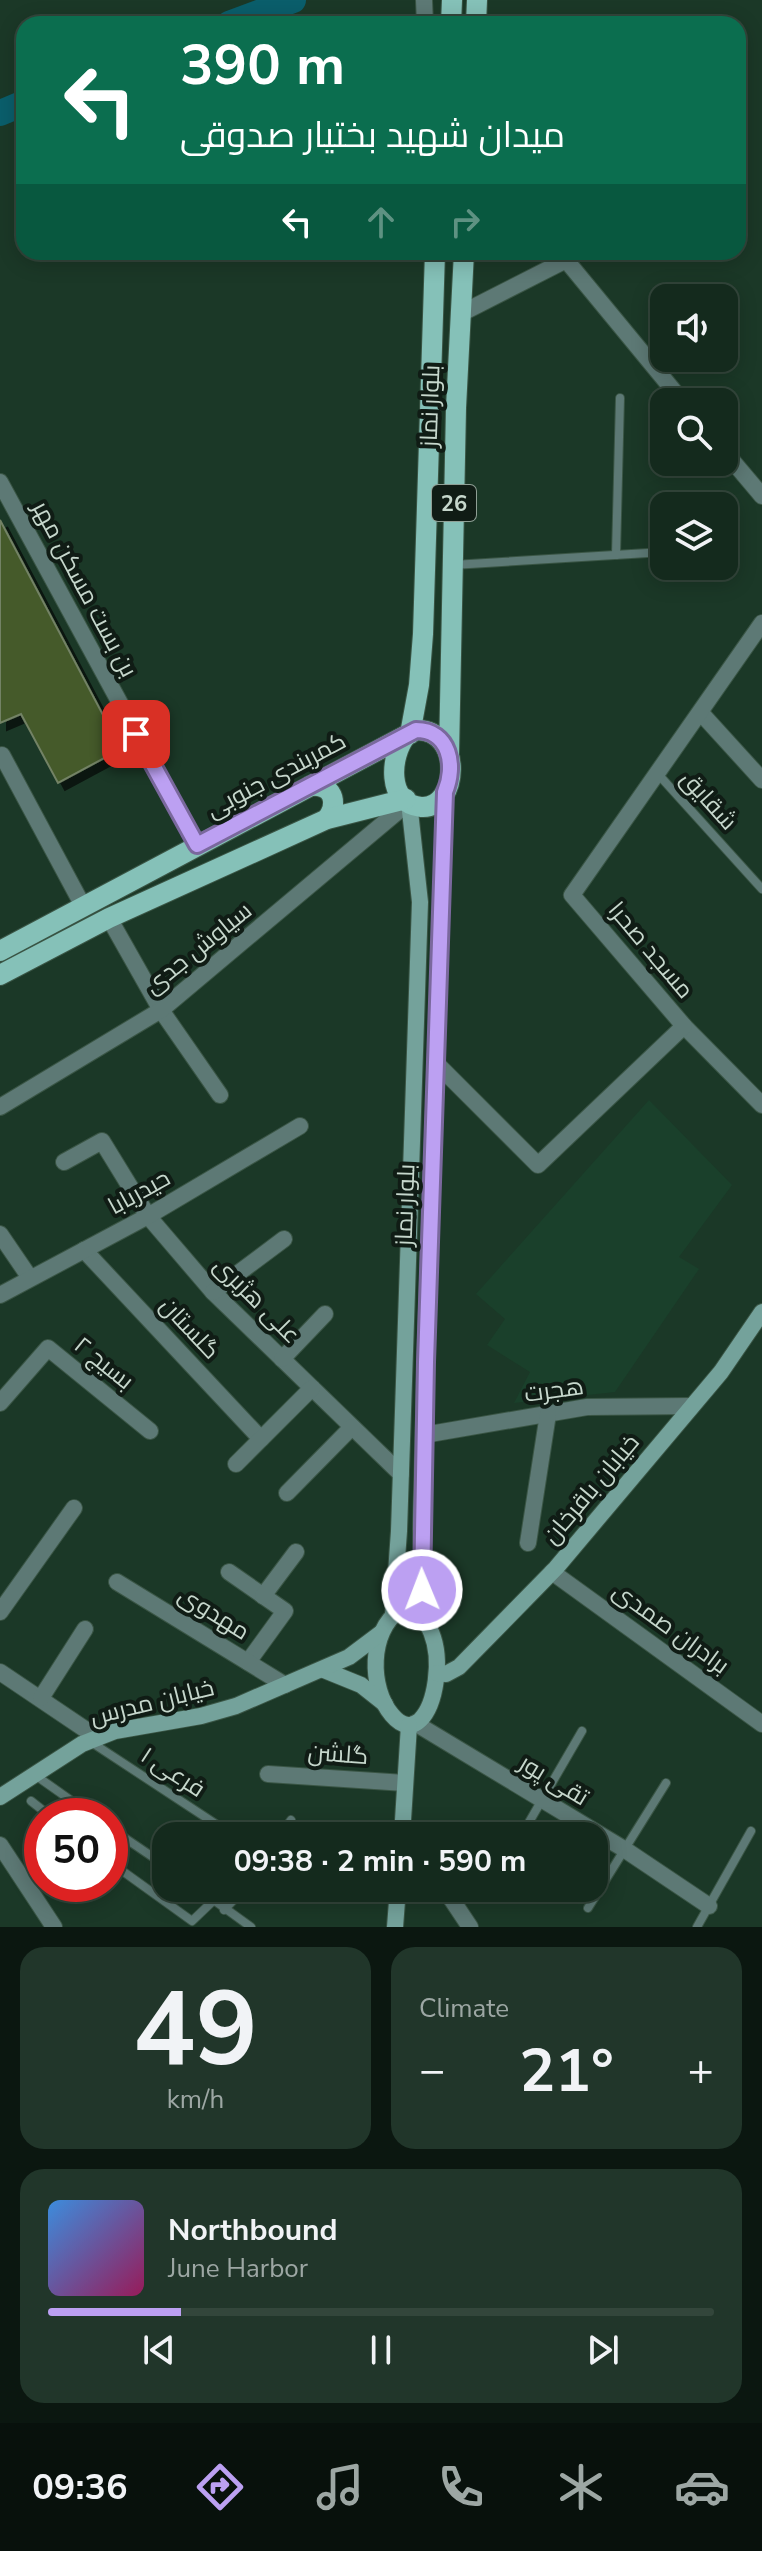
<!DOCTYPE html>
<meta charset="utf-8">
<style>
body{margin:0;font-family:"Nunito Sans",Cairo,sans-serif;background:#21362a;color:#f1f3f6;height:100vh;display:flex;flex-direction:column;font-size:30px;white-space:nowrap}
*{box-sizing:border-box;margin:0}
p{font-size:26px;color:#9da7a4}
.icon{flex:none;width:44px;height:44px;fill:none;stroke:currentColor;stroke-width:2;stroke-linecap:round;stroke-linejoin:round}
.map{position:relative;height:1927px;overflow:hidden}
.drawer{display:flex;flex-direction:column;gap:20px;padding:20px;background:#0b1710;flex:1}
.drawer>*{flex:none}
.guide{position:absolute;left:16px;top:16px;width:730px;height:244px;border-radius:24px;box-shadow:0 4px 20px #0003,0 0 0 2px #33463b;background:#0b6e4f;color:#fff;overflow:hidden}
.tools{position:absolute;left:650px;top:284px;display:grid;gap:16px}
.tools a{display:grid;place-items:center;width:88px;height:88px;border-radius:16px;background:#142a1d;box-shadow:0 4px 20px #0003,0 0 0 2px #33463b;font-size:40px}
.speed{position:absolute;left:24px;top:1798px;display:flex;gap:16px;font-size:40px;font-weight:700;text-align:center}
.speed>*{display:grid;place-content:center;width:104px;height:104px;border-radius:50%;background:#142a1d;box-shadow:0 4px 20px #0003,0 0 0 2px #33463b;line-height:1}
.speed .limit{border:12px solid #d22;background:#fff;color:#111}
.pin{position:absolute;display:grid;place-items:center;width:68px;height:68px;color:#fff;margin:-34px;border-radius:16px;box-shadow:0 4px 12px #0006}
.me{position:absolute;width:88px;margin:-44px;rotate:359deg;stroke-linejoin:round;filter:drop-shadow(0 0 6px #0008)}
.turn{display:flex;align-items:center;gap:28px;height:168px;padding:0 32px;font-size:36px}
.turn .icon{width:104px;height:104px;stroke-width:2.5}
.turn b{display:block;font-size:56px;line-height:68px}
.lanes{display:flex;align-items:center;height:76px;padding:0 32px;background:#0003;justify-content:center;gap:40px;direction:ltr}
.lanes .off{opacity:.35}
.big{font-size:60px;font-weight:700;line-height:1.1}
.drawer .tile{flex:1;display:flex;flex-direction:column;justify-content:center;gap:12px;min-width:0;padding:0 28px;border-radius:24px;background:#21362a}
.drawer .dial{align-items:center;gap:0}
.dial b{font-size:104px;line-height:1}
.song{display:flex;align-items:center;gap:24px}
.cover{width:96px;height:96px;border-radius:12px;background:linear-gradient(135deg,hsl(210 70% 55%),hsl(330 70% 35%))}
.played{height:8px;border-radius:4px;background:linear-gradient(90deg,#bca0f2 20%,#33463b 20%)}
.keys{display:flex;justify-content:space-around;direction:ltr}
.heat{display:flex;justify-content:space-between;align-items:center;font-size:44px;direction:ltr}
.drawer .tiles{flex:1;display:grid;gap:20px;grid-template-columns:1fr 1fr}
.tile:last-child{grid-column:span 2}
.trip{position:absolute;left:152px;top:1822px;width:456px;height:80px;border-radius:24px;background:#142a1d;box-shadow:0 4px 20px #0003,0 0 0 2px #33463b;font-weight:700;line-height:80px;text-align:center}
.dock{display:flex;height:128px;justify-content:space-around;align-items:center;background:#08110c;color:#9da7a4}
.dock .icon{width:56px;height:56px}
.dock .selected{color:#bca0f2}
.dock b{font-size:36px;color:#f1f3f6}
.map>svg:first-child{display:block}
.built{fill:#1a402b}
.lines{fill:none;stroke-linecap:round;stroke-linejoin:round}
.river{stroke:#0a5e6b;stroke-width:26}
.building{fill:#445a2c;stroke:#738265;stroke-width:2;filter:url(#shadow)}
.lane-casing{stroke:#3a5545;stroke-width:10}
.street-casing{stroke:#3a5545;stroke-width:18}
.secondary-casing{stroke:#3a5545;stroke-width:18}
.primary-casing{stroke:#3a5545;stroke-width:22}
.lane{stroke:#5d7975;stroke-width:8}
.street{stroke:#5d7975;stroke-width:16}
.secondary{stroke:#74a29b;stroke-width:16}
.primary{stroke:#85c1b8;stroke-width:20}
.route-casing{stroke:#7a689d;stroke-width:20}
.route{stroke:#bca0f2;stroke-width:14}
.labels{text-anchor:middle;stroke-width:8;stroke-linejoin:round;paint-order:stroke}
.shield{fill:#101c15;stroke:#8f9f95;stroke-width:2}
.shield-label{font-size:22px;font-weight:bold;fill:#c6d7cc}
.street-label{font-size:24px;fill:#c6d7cc;stroke:#101c15}
</style>
<div class="map">
<svg width="762" height="1927" viewBox="0 0 762 1927">
<defs>
<filter id="shadow"><feDropShadow dx="7" dy="7" stdDeviation="0" flood-color="#0009"/></filter>
</defs>
<rect width="100%" height="100%" fill="#1b3827"/>
<path class="built" d="M649,1100L732,1185L679,1257L699,1269L615,1392L514,1403L530,1372L487,1345L505,1319L476,1294Z"/>
<g class="lines">
<g class="river">
<path d="M229,24L293,0"/>
<path d="M0,113L24,103"/>
</g>
</g>
<path class="building" d="M0,520L121,749L58,783L21,714L0,723Z"/>
<g class="lines">
<defs>
<g id="lane">
<path d="M616,555L620,398"/>
<path d="M453,565L664,552"/>
<path d="M658,774L762,889"/>
<path d="M91,1742L234,1836"/>
<path d="M35,1775L93,1816"/>
<path d="M31,1801L50,1816"/>
<path d="M110,1828L166,1866"/>
<path d="M280,1836L291,1820"/>
<path d="M521,1836L582,1731"/>
<path d="M110,1862L192,1921L213,1901"/>
<path d="M197,1888L251,1927"/>
<path d="M588,1908L666,1783"/>
<path d="M224,1910L245,1888"/>
<path d="M697,1927L751,1831"/>
</g>
<g id="street">
<path d="M424,0L425,24"/>
<path d="M460,314L566,260L683,402"/>
<path d="M724,451L762,496"/>
<path d="M0,482L197,845"/>
<path d="M701,713L762,780"/>
<path d="M2,755L83,906"/>
<path d="M109,918L161,1010L220,1095"/>
<path d="M684,1026L762,1105"/>
<path d="M436,1063L538,1165L684,1026L572,895L762,623"/>
<path d="M0,1107L161,1010L409,802"/>
<path d="M64,1162L102,1141L148,1216L213,1292L401,1474"/>
<path d="M0,1234L30,1278"/>
<path d="M84,1250L261,1439"/>
<path d="M213,1292L284,1239"/>
<path d="M0,1295L148,1216L300,1126"/>
<path d="M282,1359L325,1314"/>
<path d="M0,1403L48,1348L150,1431"/>
<path d="M424,1435L587,1407L692,1406"/>
<path d="M236,1464L312,1388"/>
<path d="M287,1493L352,1427"/>
<path d="M528,1543L548,1414"/>
<path d="M229,1572L285,1611L248,1662"/>
<path d="M552,1572L762,1724"/>
<path d="M117,1582L285,1685"/>
<path d="M263,1596L296,1552"/>
<path d="M0,1612L74,1508"/>
<path d="M0,1672L98,1738"/>
<path d="M41,1698L85,1629"/>
<path d="M415,1723L624,1849L709,1906"/>
<path d="M268,1774L405,1783"/>
<path d="M0,1845L54,1927"/>
<path d="M444,1888L470,1927"/>
</g>
<g id="secondary">
<path d="M400,1610C463,1608 435,1766 392,1715C369,1688 369,1631 400,1610Z"/>
<path d="M393,1615L399,1531L420,902L409,802"/>
<path d="M423,1621L421,1529L426,1337L445,792"/>
<path d="M324,1670L361,1685L385,1704"/>
<path d="M437,1673L446,1674L459,1667L556,1568L721,1372L762,1312"/>
<path d="M0,1797L82,1744L115,1731L201,1716L236,1706L349,1657L381,1633"/>
<path d="M402,1836L409,1725"/>
<path d="M395,1927L398,1888"/>
</g>
<g id="primary">
<path d="M451,24L452,0"/>
<path d="M476,24L477,0"/>
<path d="M410,734L419,685L423,634L435,252"/>
<path d="M449,754L456,408L464,252"/>
<path d="M310,786C333,784 339,802 327,819"/>
<path d="M0,951L416,730C464,729 459,810 421,807C386,804 390,755 406,736"/>
<path d="M0,975L109,918L327,819L406,799"/>
</g>
</defs>
<use href="#lane" class="lane-casing"/>
<use href="#street" class="street-casing"/>
<use href="#secondary" class="secondary-casing"/>
<use href="#primary" class="primary-casing"/>
<use href="#lane" class="lane"/>
<use href="#street" class="street"/>
<use href="#secondary" class="secondary"/>
<use href="#primary" class="primary"/>
</g>
<g class="lines">
<defs>
<path id="route" d="M136,734L197,845L416,730C450,730 456,766 445,792L426,1362L422,1590"/>
</defs>
<use href="#route" class="route-casing"/>
<use href="#route" class="route"/>
</g>
<g class="labels">
<rect class="shield" x="432" y="485" width="44" height="36" rx="6"/>
<g class="shield-label">
<text x="454" y="511">26</text>
</g>
<g class="street-label">
<text transform="translate(430 406) rotate(-88)" y="8">بلوار نماز</text>
<text transform="translate(85 589) rotate(62)" y="8">بن بست مسکن مهر</text>
<text transform="translate(276 775) rotate(-28)" y="8">کمربندی جنوبی</text>
<text transform="translate(709 800) rotate(48)" y="8">شقایق</text>
<text transform="translate(198 948) rotate(-39)" y="8">سیاوش جدی</text>
<text transform="translate(651 950) rotate(50)" y="8">مسجد صحرا</text>
<text transform="translate(139 1192) rotate(-29)" y="8">حیدربابا</text>
<text transform="translate(405 1205) rotate(-88)" y="8">بلوار نماز</text>
<text transform="translate(257 1300) rotate(45)" y="8">علی هژبری</text>
<text transform="translate(190 1328) rotate(47)" y="8">گلستان</text>
<text transform="translate(104 1363) rotate(39)" y="8">بسیج ۲</text>
<text transform="translate(554 1390) rotate(-8)" y="8">هجرت</text>
<text transform="translate(591 1489) rotate(-50)" y="8">خیابان باقرخان</text>
<text transform="translate(214 1613) rotate(32)" y="8">مهدوی</text>
<text transform="translate(671 1628) rotate(36)" y="8">برادران صمدی</text>
<text transform="translate(152 1702) rotate(-14)" y="8">خیابان مدرس</text>
<text transform="translate(338 1754) rotate(4)" y="8">گلشن</text>
<text transform="translate(173 1772) rotate(33)" y="8">فرعی ۱</text>
<text transform="translate(554 1780) rotate(31)" y="8">تقی پور</text>
</g>
</g>
</svg>
<div class="tools">
<a><svg class="icon" aria-label="sound" viewBox="0 0 24 24"><path d="M4 9h4l5-4v14l-5-4H4zM17 9q2 3 0 6"/></svg></a>
<a><svg class="icon" aria-label="search" viewBox="0 0 24 24"><circle cx="10" cy="10" r="6"/><path d="M15 15l6 6"/></svg></a>
<a><svg class="icon" aria-label="layers" viewBox="0 0 24 24"><path d="M12 4l9 5-9 5-9-5zM3 14l9 5 9-5"/></svg></a>
</div>
<div class="speed"><div class="limit">50</div></div>
<div class="pin" style="left:136px;top:734px;background:#d93025"><svg class="icon" aria-label="arrive" viewBox="0 0 24 24"><path d="M6 21V4h12l-3 4 3 4H6"/></svg></div>
<svg class="me" style="left:422px;top:1590px" viewBox="-20 -20 40 40"><circle r="17" fill="#bca0f2" stroke="#fff" stroke-width="3"/><path d="M0-11L8 9 0 5-8 9z" fill="#fff"/></svg>
<div class="trip">09:38 · 2 min · 590 m</div>
<div class="guide">
<div class="turn"><svg class="icon" aria-label="left" viewBox="0 0 24 24"><path d="M17 20v-9H6M10 6l-5 5 5 5"/></svg><div><b>390 m</b>میدان شهید بختیار صدوقی</div></div>
<div class="lanes"><svg class="icon" aria-label="left" viewBox="0 0 24 24"><path d="M17 20v-9H6M10 6l-5 5 5 5"/></svg><svg class="icon off" aria-label="ahead" viewBox="0 0 24 24"><path d="M12 20V5M6 11l6-6 6 6"/></svg><svg class="icon off" aria-label="right" viewBox="0 0 24 24"><path d="M7 20v-9h11M14 6l5 5-5 5"/></svg></div>
</div>
</div>
<section class="drawer">
<div class="tiles">
<div class="tile dial"><b>49</b><p>km/h</p></div>
<div class="tile"><p>Climate</p>
<div class="heat"><a>−</a><b class="big">21°</b><a>+</a></div>
</div>
<div class="tile">
<div class="song"><i class="cover"></i><div><b>Northbound</b><p>June Harbor</p></div></div>
<div class="played"></div>
<div class="keys"><svg class="icon" aria-label="previous" viewBox="0 0 24 24"><path d="M18 5L8 12l10 7zM5 5v14"/></svg><svg class="icon" aria-label="pause" viewBox="0 0 24 24"><path d="M8 5v14M16 5v14"/></svg><svg class="icon" aria-label="next" viewBox="0 0 24 24"><path d="M6 5l10 7-10 7zM19 5v14"/></svg></div>
</div>
</div>
</section>
<nav class="dock">
<b>09:36</b>
<svg class="icon selected" aria-label="directions" viewBox="0 0 24 24"><path d="M12 3l9 9-9 9-9-9zM9 14v-3h6M13 9l2 2-2 2"/></svg>
<svg class="icon" aria-label="music" viewBox="0 0 24 24"><path d="M9 18V5l10-2v13"/><circle cx="6" cy="18" r="3"/><circle cx="16" cy="16" r="3"/></svg>
<svg class="icon" aria-label="phone" viewBox="0 0 24 24"><path d="M5 4h4l2 5-3 2q2 4 5 5l2-3 5 2v4C11 20 4 13 5 4z"/></svg>
<svg class="icon" aria-label="climate" viewBox="0 0 24 24"><path d="M12 3v18M4 7l16 10M4 17L20 7"/></svg>
<svg class="icon" aria-label="car" viewBox="0 0 24 24"><path d="M5 17H2v-5l4-1 3-4h7l3 4 3 1v5h-3M9 17h6M6 11h13"/><circle cx="7" cy="17" r="2"/><circle cx="17" cy="17" r="2"/></svg>
</nav>
